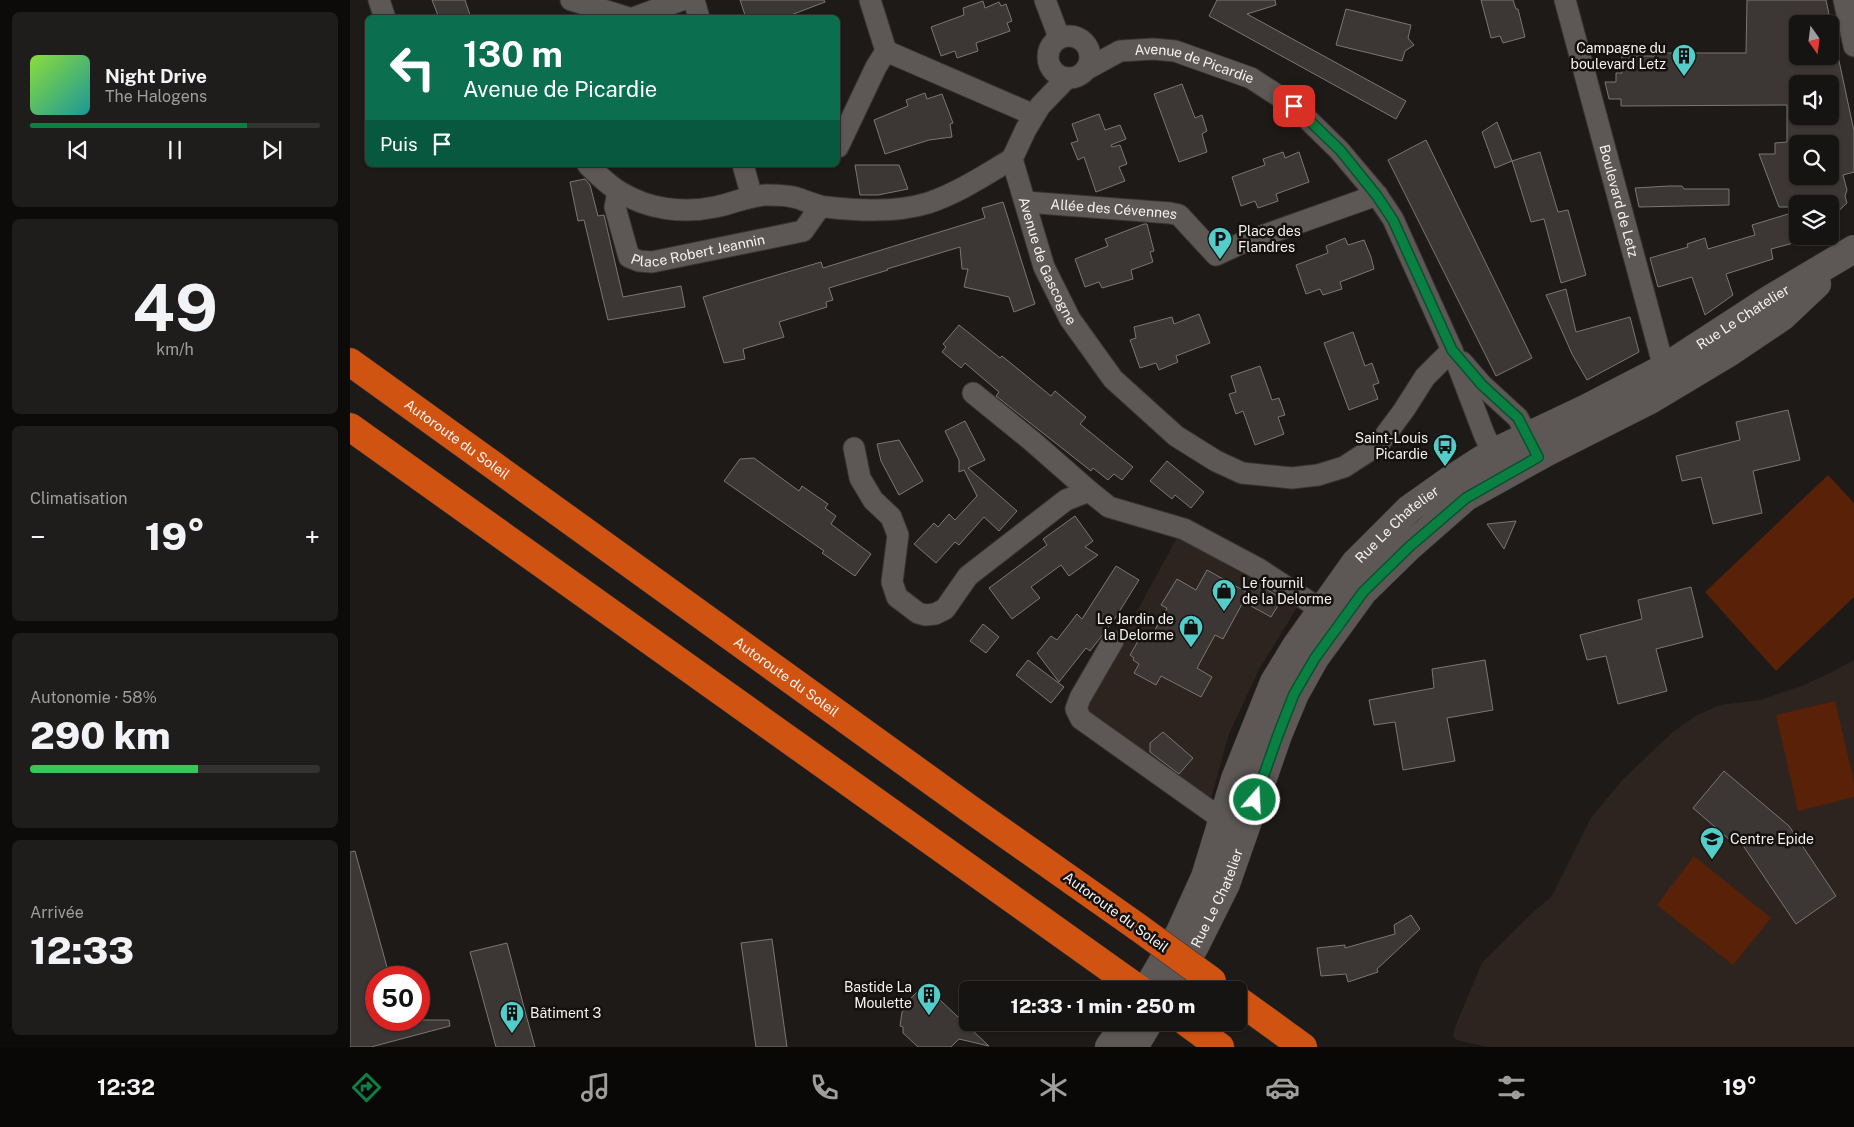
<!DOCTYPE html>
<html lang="fr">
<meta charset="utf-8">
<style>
body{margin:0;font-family:"Public Sans",sans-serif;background:#1f1d1b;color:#f1f3f6;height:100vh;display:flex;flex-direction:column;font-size:19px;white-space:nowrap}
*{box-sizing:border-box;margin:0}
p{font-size:16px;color:#9e9e9f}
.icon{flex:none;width:28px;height:28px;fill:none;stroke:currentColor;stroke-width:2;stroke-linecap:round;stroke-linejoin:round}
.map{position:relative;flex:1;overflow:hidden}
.side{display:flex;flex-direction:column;gap:12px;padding:12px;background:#0c0b0a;width:350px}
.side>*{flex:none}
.banner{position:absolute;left:15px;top:15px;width:475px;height:152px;border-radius:8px;box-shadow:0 1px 4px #0004,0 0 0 1px #353332;background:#0b6e4f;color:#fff;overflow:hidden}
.needle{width:32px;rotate:166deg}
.buttons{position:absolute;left:1439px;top:15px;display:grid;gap:10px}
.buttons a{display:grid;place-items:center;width:50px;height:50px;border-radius:8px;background:#161412;box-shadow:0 1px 4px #0004,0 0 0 1px #353332;font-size:25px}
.speed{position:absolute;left:15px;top:966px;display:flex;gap:10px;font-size:25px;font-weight:700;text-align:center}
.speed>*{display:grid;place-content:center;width:65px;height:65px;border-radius:50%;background:#161412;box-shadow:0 1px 4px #0004,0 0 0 1px #353332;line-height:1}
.speed .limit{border:8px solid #d22;background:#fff;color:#111}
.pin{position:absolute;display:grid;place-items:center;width:42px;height:42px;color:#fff;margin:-21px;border-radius:10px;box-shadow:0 2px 8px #0006}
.me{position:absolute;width:55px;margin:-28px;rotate:19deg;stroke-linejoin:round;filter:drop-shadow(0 0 4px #0008)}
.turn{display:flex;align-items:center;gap:18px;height:105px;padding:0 15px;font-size:22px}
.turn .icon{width:65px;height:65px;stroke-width:2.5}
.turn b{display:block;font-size:35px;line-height:42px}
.then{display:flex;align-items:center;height:48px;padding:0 15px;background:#0003;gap:10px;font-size:19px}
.big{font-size:38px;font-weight:800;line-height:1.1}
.side .tile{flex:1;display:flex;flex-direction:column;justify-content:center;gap:8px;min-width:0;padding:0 18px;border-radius:8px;background:#1f1d1b}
.side .dial{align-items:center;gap:0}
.dial b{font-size:65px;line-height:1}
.song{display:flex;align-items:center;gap:15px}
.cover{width:60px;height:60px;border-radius:8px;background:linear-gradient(135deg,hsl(90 70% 55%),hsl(180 70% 35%))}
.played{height:5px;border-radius:2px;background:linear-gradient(90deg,#0b8043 75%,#353332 75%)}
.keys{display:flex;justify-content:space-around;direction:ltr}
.heat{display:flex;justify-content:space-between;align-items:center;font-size:28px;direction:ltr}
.charge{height:8px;border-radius:4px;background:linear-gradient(90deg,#34c759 58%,#353332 0)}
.trip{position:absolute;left:609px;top:981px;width:288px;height:50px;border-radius:8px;background:#161412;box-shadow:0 1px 4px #0004,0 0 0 1px #353332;font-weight:800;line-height:50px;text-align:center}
.tabs{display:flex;height:80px;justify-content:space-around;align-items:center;background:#090807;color:#9e9e9f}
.tabs .icon{width:35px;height:35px}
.tabs .current{color:#0b8043}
.tabs b{font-size:22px;color:#f1f3f6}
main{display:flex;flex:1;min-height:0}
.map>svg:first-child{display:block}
.built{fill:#2d231f}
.green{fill:#582108}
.building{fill:#3c3735;stroke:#7b7674;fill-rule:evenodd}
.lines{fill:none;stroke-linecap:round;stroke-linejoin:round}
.minor-casing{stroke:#373433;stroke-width:23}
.secondary-casing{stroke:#373433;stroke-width:29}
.motorway-casing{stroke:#373433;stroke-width:29}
.minor{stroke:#5d5856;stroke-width:21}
.secondary{stroke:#5d5856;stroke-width:28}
.motorway{stroke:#d15312;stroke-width:28}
.motorway-bridge-casing{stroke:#373433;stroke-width:29;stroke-linecap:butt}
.motorway-bridge{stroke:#d15312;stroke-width:28}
.route-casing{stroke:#07532c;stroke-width:12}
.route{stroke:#0b8043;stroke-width:9}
.labels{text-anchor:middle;stroke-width:5;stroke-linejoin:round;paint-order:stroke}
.poi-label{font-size:14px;fill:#f4f1f0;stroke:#15110f;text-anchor:end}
.street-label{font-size:14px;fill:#f4f1f0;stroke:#15110f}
</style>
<main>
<section class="side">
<div class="tile">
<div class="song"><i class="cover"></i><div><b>Night Drive</b><p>The Halogens</p></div></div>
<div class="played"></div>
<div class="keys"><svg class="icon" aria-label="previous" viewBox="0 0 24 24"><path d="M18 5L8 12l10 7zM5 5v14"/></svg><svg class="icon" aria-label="pause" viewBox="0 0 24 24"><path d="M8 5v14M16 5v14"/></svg><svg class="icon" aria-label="next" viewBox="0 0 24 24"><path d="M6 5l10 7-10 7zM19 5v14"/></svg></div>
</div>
<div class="tile dial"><b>49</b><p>km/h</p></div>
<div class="tile"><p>Climatisation</p>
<div class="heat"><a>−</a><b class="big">19°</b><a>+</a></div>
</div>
<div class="tile"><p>Autonomie · 58%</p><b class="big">290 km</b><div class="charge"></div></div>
<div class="tile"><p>Arrivée</p><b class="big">12:33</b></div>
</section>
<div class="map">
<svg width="1504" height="1047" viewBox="0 0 1504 1047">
<rect width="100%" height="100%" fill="#1e1a18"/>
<g class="built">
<path d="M828,536L948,606L910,668L879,734L861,799L734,708Z"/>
<path d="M1504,660V1047H1137L1106,1040L1103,1036L1105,1027L1132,963L1179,916L1202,896L1241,818L1273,779L1324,731L1347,715L1370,705L1410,700L1454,685L1482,672Z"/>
</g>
<g class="green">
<path d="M1478,475L1504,503V597L1426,671L1355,592Z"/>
<path d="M1485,701L1504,781V797L1448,811L1426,715Z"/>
<path d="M1344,856L1421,918L1383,965L1307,905Z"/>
</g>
<g class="building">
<path d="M82,0H115L121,18H89Z"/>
<path d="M390,0H474L475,2L433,18H396Z"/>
<path d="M867,0H925L926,5L897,14L1056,101L1046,119L859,16Z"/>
<path d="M1131,0H1163L1166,9H1168L1175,37L1153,43L1150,36L1141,38Z"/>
<path d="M1397,0H1476L1504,131V172L1493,175L1497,190L1495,196L1497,203L1480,219V204H1448V207H1429L1409,154H1425V143L1437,142V105L1271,106V99H1259L1255,82H1266V73H1272V56H1304V53H1396ZM1448,24H1480V56H1448ZM1448,84H1480V116H1448ZM1448,144H1480V176H1448Z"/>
<path d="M633,1L635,8L649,2L651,6L656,4L662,21L657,23L660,31L626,43L628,51L607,58L605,51L591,56L581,27L614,15L613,8Z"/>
<path d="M996,9L1061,25L1058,38L1064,45L1055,51L1052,61L986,45Z"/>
<path d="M832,84L845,118L852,115L857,131L852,134L857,152L829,162L804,94Z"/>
<path d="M575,93L577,99L592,94L603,123L600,124L602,137L579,140L535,154L524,120L558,106L556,100Z"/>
<path d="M749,114L755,130L770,125L776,139L761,145L762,147L770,145L777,164L769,167L775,181L746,192L734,157L728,160L721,143L728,141L722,124Z"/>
<path d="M1147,122L1162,161L1190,152L1208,212L1218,210L1236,275L1211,283L1194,219L1181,222L1162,161L1145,168L1132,132Z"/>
<path d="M1076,140L1182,358L1146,376L1038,160Z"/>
<path d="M933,152L935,158L949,152L959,182L926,194L928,201L908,208L905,201L891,206L882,177L915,165L913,159Z"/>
<path d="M505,165H549L558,189L528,195H510Z"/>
<path d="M235,179L240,185L248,216L254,215L273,297L331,286L335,307L258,320L234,220L228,221L220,182Z"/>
<path d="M1319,186H1332L1334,189H1379V205L1289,207L1285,188Z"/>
<path d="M653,202L685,304L664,312L659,297L614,287L618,269H612L610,247L537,269L538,270L479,288L483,300L476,302L477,307L429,322L434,337L393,349L395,359L374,363L353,297L471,262L473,268L635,218L632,208Z"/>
<path d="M1448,211V236H1462L1459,239L1421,249L1423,259L1376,274L1383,295L1355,315L1342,277L1308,287L1300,258L1338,247L1337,244L1355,238L1358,249L1405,235L1402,225Z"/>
<path d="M794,224H797L804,251L800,252L803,262L781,270L783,279L752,288L749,282L735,287L725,259L758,246L755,239Z"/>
<path d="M995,238L998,245L1014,240L1021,257L1024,269L990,282L992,289L973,295L970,289L956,294L946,265L978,253L976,246Z"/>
<path d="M1216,289L1226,332L1280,317L1289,352L1237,380L1222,354L1196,295Z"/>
<path d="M849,314L860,343L826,356L828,362L809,370L806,363L790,368L780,340L786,338L784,327L822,317L824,324Z"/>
<path d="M609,325L650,358L652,356L701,396L705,391L736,417L730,424L783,467L772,480L764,474L758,480L743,468L741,471L646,396L649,392L615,363L611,368L592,352L596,347L593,344Z"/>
<path d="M1003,332L1015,366L1022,363L1029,383L1023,385L1028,399L999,410L974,343Z"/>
<path d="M910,366L922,400L929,398L935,415L928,417L934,434L905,445L893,411L886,414L879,394L886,392L881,376Z"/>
<path d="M1438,410L1450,460L1403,471L1412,513L1363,524L1351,477L1332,481L1326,456L1390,440L1386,422Z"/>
<path d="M615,421L635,460L618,468L667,511L649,531L634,517L609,545L605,542L586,563L564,544L584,523L588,527L599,514L605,520L627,496L614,470L609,472V460L595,431Z"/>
<path d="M549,440L573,481L549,495L531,461L527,444Z"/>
<path d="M404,458L449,491L452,486L478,504L475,508L486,516L481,524L521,554L505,576L472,553L474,551L374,481L390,459Z"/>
<path d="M817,461L854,492L841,508L825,495L822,499L800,481Z"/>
<path d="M725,516L743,541L735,547L748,555L719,576L711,565L681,587L690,598L662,619L639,588L697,545L693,539Z"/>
<path d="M1166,521L1154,549L1137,524Z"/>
<path d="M766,566L789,580L764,620L740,651L736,648L709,682L687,653L701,636L707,640L727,614L732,619Z"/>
<path d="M857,570L898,593L873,639L865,635L847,668L862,677L851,697L811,676L806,685L784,673L789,664L783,660L784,658L780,655L791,636L799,641L817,608L811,605L827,579L846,590Z"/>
<path d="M904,581L932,599L921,617L894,602Z"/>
<path d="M1341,587L1353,637L1306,649L1317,691L1268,704L1256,656L1237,660L1230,635L1292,619L1288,600Z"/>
<path d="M633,624L649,637L636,653L620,641Z"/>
<path d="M678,660L714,687L701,703L666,675Z"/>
<path d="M1135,660L1143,710L1097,718L1105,761L1053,770L1045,722L1024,725L1019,700L1084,688L1082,669Z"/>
<path d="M813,732L843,758L829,774L800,752V743Z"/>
<path d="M1374,771L1439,826L1486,896L1446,924L1390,841L1387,846L1343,808Z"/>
<path d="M5,851L40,978H26V1020H99L100,1026L21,1047H0V852Z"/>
<path d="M1061,915L1070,929L1027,969L1028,972L998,982L996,974L971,976L967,948L995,945V948L1045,934L1044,925Z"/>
<path d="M422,939L437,1047H406L391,943Z"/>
<path d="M157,943L175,1011L185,1047H146L127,977L120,952Z"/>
<path d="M574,985L639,1046L609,1039L601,1047H568L553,1033V1027L550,1026L552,1012L556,1008L554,1005Z"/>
</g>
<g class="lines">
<defs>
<g id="minor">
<path d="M29,0L35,18"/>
<path d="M221,0L279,18"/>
<path d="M344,0L349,18"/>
<path d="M520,0L536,51"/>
<path d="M695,0L709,37"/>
<path id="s1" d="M1215,0L1314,368L1308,382"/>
<path d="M1494,0L1504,46"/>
<path d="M283,18L332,0"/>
<circle cx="719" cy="57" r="21"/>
<path d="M536,51L684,115"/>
<path id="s2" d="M737,69L770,51L803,49L825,51L901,78L944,106L989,150L1027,195L1043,219L1102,350L1134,434L1149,466"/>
<path d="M488,147L526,67L536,51"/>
<path id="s3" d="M662,159L694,267L720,319L763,379L826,436L866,461L892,473L942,478L968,475L994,467L1028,445L1054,410L1075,377L1102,350"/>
<path d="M662,159L676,129L690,106L717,78"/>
<path d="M238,165C247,174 258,185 270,192C298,209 332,214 365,207C382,204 399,195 417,195C426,195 438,195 447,198C457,201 466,206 476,207C509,211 546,213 578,203C608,193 635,175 662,159"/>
<path d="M393,165L402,197"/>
<path id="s4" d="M268,192L265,207L279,257L289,261L302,262L453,231L470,207"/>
<path id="s5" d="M675,202L820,213L829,215L866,255L892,243L1027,195"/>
<path d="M1112,362L1132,385L1168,418L1184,449"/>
<path d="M623,393L682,441L739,491"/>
<path d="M504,448L510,478L523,500L541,517L548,535L542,582L547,597L568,613L575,615L585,614L595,609L618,576L716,500L739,491L759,507L834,529L909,569L984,618"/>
<path d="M763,641L730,698L726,709L731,719L873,820"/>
</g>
<g id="secondary">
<path id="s6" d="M796,990L830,932L855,877L885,779L924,682L946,646L1005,563L1059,509L1100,480L1142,453L1235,409L1314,368L1420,299L1504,249"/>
<path id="s7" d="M819,990L845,946L876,884L928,735L945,694L965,658L1013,592L1059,547L1116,497L1197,452L1300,400L1380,352L1432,317L1467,284"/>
<path d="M759,1047L777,1022"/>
<path d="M784,1047L799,1022"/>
</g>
<g id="motorway">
<path id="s8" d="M0,362L620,809L789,928"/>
<path d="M0,427L790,990"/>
<path d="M888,1000L953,1047"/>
<path d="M836,1022L870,1047"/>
</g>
</defs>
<use href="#minor" class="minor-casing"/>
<use href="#secondary" class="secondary-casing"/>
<use href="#motorway" class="motorway-casing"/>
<use href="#minor" class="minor"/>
<use href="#secondary" class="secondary"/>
<use href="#motorway" class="motorway"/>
<defs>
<path id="motorway-bridge" d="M789,928L862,981"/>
</defs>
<use href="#motorway-bridge" class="motorway-bridge-casing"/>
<use href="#motorway-bridge" class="motorway-bridge"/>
</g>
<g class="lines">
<defs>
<path id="route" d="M905,800L928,735L944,694L965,658L1013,592L1059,547L1116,498L1188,457L1168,418L1132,385L1102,350L1043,220L1027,196L990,150L944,106"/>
</defs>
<use href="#route" class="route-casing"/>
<use href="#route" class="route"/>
</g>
<defs>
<symbol id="building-pin" viewBox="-11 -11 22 30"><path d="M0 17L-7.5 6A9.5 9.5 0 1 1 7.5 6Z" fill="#53cdc9" stroke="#15110f"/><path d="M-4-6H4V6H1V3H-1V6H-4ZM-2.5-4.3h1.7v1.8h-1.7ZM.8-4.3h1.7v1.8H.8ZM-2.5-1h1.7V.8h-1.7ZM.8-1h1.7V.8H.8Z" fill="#111"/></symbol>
<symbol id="parking-pin" viewBox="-11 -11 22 30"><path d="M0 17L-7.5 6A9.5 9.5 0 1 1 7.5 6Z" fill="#53cdc9" stroke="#15110f"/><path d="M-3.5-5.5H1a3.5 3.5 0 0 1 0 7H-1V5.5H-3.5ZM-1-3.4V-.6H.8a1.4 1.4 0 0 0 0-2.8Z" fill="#111"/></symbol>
<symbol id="bus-pin" viewBox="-11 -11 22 30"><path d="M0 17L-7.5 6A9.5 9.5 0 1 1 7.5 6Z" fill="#53cdc9" stroke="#15110f"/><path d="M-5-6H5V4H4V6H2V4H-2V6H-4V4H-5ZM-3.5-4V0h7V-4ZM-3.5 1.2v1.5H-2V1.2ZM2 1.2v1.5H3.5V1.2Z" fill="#111"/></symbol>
<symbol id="shop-pin" viewBox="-11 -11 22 30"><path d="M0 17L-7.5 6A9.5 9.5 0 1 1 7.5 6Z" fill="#53cdc9" stroke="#15110f"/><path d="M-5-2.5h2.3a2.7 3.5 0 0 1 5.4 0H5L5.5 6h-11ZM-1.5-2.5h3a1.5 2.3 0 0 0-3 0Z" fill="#111"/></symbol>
<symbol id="school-pin" viewBox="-11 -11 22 30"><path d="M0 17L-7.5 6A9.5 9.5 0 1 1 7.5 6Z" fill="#53cdc9" stroke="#15110f"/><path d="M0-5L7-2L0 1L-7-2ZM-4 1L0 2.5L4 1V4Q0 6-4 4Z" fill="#111"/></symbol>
</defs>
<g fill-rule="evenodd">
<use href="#building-pin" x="1320" y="42" width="28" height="38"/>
<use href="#parking-pin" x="856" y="225" width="28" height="38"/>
<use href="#bus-pin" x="1081" y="432" width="28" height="38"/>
<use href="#shop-pin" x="860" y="577" width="28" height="38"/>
<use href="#shop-pin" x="827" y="613" width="28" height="38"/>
<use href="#school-pin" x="1348" y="825" width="28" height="38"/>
<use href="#building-pin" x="565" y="981" width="28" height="38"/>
<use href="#building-pin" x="148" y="999" width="28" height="38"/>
</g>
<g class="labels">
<g class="poi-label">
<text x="1316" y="53">Campagne du<tspan x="1316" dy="16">boulevard Letz</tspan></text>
<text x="888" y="236" text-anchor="start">Place des<tspan x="888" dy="16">Flandres</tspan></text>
<text x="1078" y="443">Saint-Louis<tspan x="1078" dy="16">Picardie</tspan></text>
<text x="892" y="588" text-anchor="start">Le fournil<tspan x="892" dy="16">de la Delorme</tspan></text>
<text x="824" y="624">Le Jardin de<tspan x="824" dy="16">la Delorme</tspan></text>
<text x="1380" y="844" text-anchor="start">Centre Epide</text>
<text x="562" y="992">Bastide La<tspan x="562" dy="16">Moulette</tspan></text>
<text x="180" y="1018" text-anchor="start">Bâtiment 3</text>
</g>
<g class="street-label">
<text dy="5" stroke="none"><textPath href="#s2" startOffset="114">Avenue de Picardie</textPath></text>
<text dy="5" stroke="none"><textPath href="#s1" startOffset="208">Boulevard de Letz</textPath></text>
<text dy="5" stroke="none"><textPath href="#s5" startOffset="89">Allée des Cévennes</textPath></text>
<text dy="5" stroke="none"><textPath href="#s4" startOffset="138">Place Robert Jeannin</textPath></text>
<text dy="5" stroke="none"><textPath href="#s3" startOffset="108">Avenue de Gascogne</textPath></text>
<text dy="5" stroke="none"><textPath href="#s6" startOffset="941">Rue Le Chatelier</textPath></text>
<text dy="5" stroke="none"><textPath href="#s8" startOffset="132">Autoroute du Soleil</textPath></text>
<text dy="5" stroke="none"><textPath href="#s6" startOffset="536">Rue Le Chatelier</textPath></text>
<text dy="5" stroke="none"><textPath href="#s8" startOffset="538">Autoroute du Soleil</textPath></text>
<text dy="5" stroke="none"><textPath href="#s7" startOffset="104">Rue Le Chatelier</textPath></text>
<text transform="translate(766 912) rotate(36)" y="5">Autoroute du Soleil</text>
</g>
</g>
</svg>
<div class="buttons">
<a><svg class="needle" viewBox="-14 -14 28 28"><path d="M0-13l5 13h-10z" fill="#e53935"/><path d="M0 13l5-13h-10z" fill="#9e9e9f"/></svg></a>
<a><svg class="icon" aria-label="sound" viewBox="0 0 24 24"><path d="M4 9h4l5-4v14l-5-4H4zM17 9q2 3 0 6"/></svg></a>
<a><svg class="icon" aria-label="search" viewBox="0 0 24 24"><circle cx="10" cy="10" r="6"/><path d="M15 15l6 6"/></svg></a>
<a><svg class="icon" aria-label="layers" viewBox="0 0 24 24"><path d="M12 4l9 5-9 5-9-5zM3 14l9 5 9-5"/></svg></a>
</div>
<div class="speed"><div class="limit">50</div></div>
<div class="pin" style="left:944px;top:106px;background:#d93025"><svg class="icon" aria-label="arrive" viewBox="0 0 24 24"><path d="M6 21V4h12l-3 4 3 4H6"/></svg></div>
<svg class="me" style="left:905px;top:800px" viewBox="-20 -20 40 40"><circle r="17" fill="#0b8043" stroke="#fff" stroke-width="3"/><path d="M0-11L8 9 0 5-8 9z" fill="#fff"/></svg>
<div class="trip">12:33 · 1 min · 250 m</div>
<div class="banner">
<div class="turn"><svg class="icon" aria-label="left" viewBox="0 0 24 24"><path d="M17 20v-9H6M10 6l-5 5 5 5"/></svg><div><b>130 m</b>Avenue de Picardie</div></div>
<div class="then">Puis<svg class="icon" aria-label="arrive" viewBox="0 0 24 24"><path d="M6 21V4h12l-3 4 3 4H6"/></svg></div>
</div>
</div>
</main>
<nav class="tabs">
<b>12:32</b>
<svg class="icon current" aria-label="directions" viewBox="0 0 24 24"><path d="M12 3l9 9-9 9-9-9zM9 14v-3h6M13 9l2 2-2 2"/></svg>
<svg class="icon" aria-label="music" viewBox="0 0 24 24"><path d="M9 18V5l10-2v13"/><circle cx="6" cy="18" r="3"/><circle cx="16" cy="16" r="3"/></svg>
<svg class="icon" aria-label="phone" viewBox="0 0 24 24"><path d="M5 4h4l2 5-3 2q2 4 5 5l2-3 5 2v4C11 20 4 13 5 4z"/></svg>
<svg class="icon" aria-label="climate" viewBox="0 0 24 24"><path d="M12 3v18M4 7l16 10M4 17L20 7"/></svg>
<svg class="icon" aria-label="car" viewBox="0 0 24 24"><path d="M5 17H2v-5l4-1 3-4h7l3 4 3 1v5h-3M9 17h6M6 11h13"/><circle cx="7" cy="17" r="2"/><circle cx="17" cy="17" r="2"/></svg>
<svg class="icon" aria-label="filters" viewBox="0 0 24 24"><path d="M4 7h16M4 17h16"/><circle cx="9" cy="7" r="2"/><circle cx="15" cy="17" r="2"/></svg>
<b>19°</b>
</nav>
